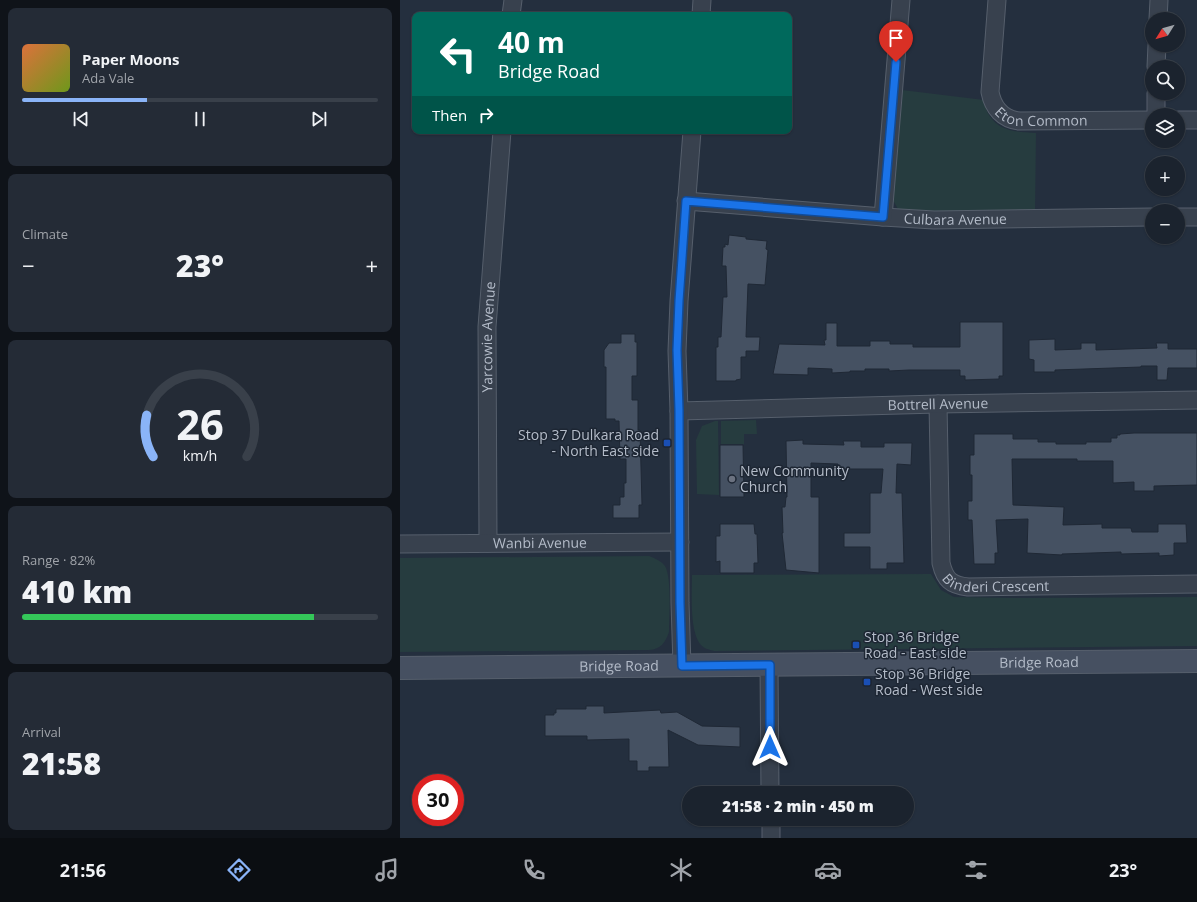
<!DOCTYPE html>
<meta charset="utf-8">
<style>
body{margin:0;font-family:"Open Sans",sans-serif;background:#242b36;color:#f1f3f6;height:100vh;display:flex;flex-direction:column;font-size:15px;white-space:nowrap}
*{box-sizing:border-box;margin:0}
p{font-size:13px;color:#a0a4aa}
.icon{flex:none;width:22px;height:22px;fill:none;stroke:currentColor;stroke-width:2;stroke-linecap:round;stroke-linejoin:round}
.map{position:relative;flex:1;overflow:hidden}
.drawer{display:flex;flex-direction:column;gap:8px;padding:8px;background:#0f1319;width:400px}
.drawer>*{flex:none}
.top-card{position:absolute;left:12px;top:12px;width:380px;height:122px;border-radius:8px;box-shadow:0 1px 3px #0004,0 0 0 1px #39404a;background:#00695c;color:#fff;overflow:hidden}
.needle{width:26px;rotate:233deg}
.tools{position:absolute;left:745px;top:12px;display:grid;gap:8px}
.tools a{display:grid;place-items:center;width:40px;height:40px;border-radius:50%;background:#1b232e;box-shadow:0 1px 3px #0004,0 0 0 1px #39404a;font-size:20px}
.speed{position:absolute;left:12px;top:774px;display:flex;gap:8px;font-size:20px;font-weight:700;text-align:center}
.speed>*{display:grid;place-content:center;width:52px;height:52px;border-radius:50%;background:#1b232e;box-shadow:0 1px 3px #0004,0 0 0 1px #39404a;line-height:1}
.speed .limit{border:6px solid #d22;background:#fff;color:#111}
.pin{position:absolute;display:grid;place-items:center;width:34px;height:34px;color:#fff;margin:-41px -17px;border-radius:50% 50% 50% 0;rotate:-45deg;box-shadow:0 0 4px #0007}
.pin .icon{rotate:45deg}
.me{position:absolute;width:44px;margin:-22px;rotate:0deg;stroke-linejoin:round;filter:drop-shadow(0 0 3px #0008)}
.turn{display:flex;align-items:center;gap:14px;height:84px;padding:0 20px;font-size:18px}
.turn .icon{width:52px;height:52px;stroke-width:2.5}
.turn b{display:block;font-size:28px;line-height:34px}
.then{display:flex;align-items:center;height:38px;padding:0 20px;background:#0003;gap:8px;font-size:15px}
.big{font-size:30px;font-weight:800;line-height:1.1}
.drawer .tile{flex:1;display:flex;flex-direction:column;justify-content:center;gap:6px;min-width:0;padding:0 14px;border-radius:8px;background:#242b36}
.drawer .dial{align-items:center;gap:0}
.dial svg{height:104px;overflow:visible;fill:none;stroke:#39404a;stroke-width:7;stroke-linecap:round;text-anchor:middle}
.dial text{fill:#f1f3f6;stroke:none}
.song{display:flex;align-items:center;gap:12px}
.cover{width:48px;height:48px;border-radius:6px;background:linear-gradient(135deg,hsl(20 70% 55%),hsl(80 70% 35%))}
.played{height:4px;border-radius:2px;background:linear-gradient(90deg,#8ab4f8 35%,#39404a 35%)}
.keys{display:flex;justify-content:space-around;direction:ltr}
.heat{display:flex;justify-content:space-between;align-items:center;font-size:22px;direction:ltr}
.charge{height:6px;border-radius:3px;background:linear-gradient(90deg,#34c759 82%,#39404a 0)}
.trip{position:absolute;left:282px;top:786px;width:232px;height:40px;border-radius:20px;background:#1b232e;box-shadow:0 1px 3px #0004,0 0 0 1px #39404a;font-weight:800;line-height:40px;text-align:center}
.menu{display:flex;height:64px;justify-content:space-around;align-items:center;background:#0b0e12;color:#a0a4aa}
.menu .icon{width:28px;height:28px}
.menu .active{color:#8ab4f8}
.menu b{font-size:18px;color:#f1f3f6}
main{display:flex;flex:1;min-height:0}
.map>svg:first-child{display:block}
.green{fill:#263c3f}
.building{fill:#455162;stroke:#1f2835}
.lines{fill:none;stroke-linecap:round;stroke-linejoin:round}
.minor-casing{stroke:#565f6c;stroke-width:19}
.secondary-casing{stroke:#565f6c;stroke-width:24}
.minor{stroke:#38414e;stroke-width:17}
.secondary{stroke:#465061;stroke-width:22}
.route-casing{stroke:#114b97;stroke-width:10}
.route{stroke:#1a73e8;stroke-width:7}
.transit-dot{fill:#1a4fb4;stroke:#1d2633;stroke-width:1.5}
.worship-dot{fill:#6b7280;stroke:#1d2633;stroke-width:1.5}
.labels{text-anchor:middle;stroke-width:3;stroke-linejoin:round;paint-order:stroke}
.street-label{font-size:14px;fill:#b4bcc9;stroke:#1d2633}
.poi-label{font-size:14px;fill:#b4bcc9;stroke:#1d2633;text-anchor:start}
</style>
<main>
<section class="drawer">
<div class="tile">
<div class="song"><i class="cover"></i><div><b>Paper Moons</b><p>Ada Vale</p></div></div>
<div class="played"></div>
<div class="keys"><svg class="icon" aria-label="previous" viewBox="0 0 24 24"><path d="M18 5L8 12l10 7zM5 5v14"/></svg><svg class="icon" aria-label="pause" viewBox="0 0 24 24"><path d="M8 5v14M16 5v14"/></svg><svg class="icon" aria-label="next" viewBox="0 0 24 24"><path d="M6 5l10 7-10 7zM19 5v14"/></svg></div>
</div>
<div class="tile"><p>Climate</p>
<div class="heat"><a>−</a><b class="big">23°</b><a>+</a></div>
</div>
<div class="tile dial"><svg viewBox="0 0 100 80">
<path d="M14 69A42 42 0 1 1 86 69"/>
<path d="M14 69A42 42 0 0 1 9 37" stroke="#8ab4f8"/>
<text x="50" y="56" font-size="32" font-weight="700">26</text>
<text x="50" y="72" font-size="11">km/h</text>
</svg></div>
<div class="tile"><p>Range · 82%</p><b class="big">410 km</b><div class="charge"></div></div>
<div class="tile"><p>Arrival</p><b class="big">21:58</b></div>
</section>
<div class="map">
<svg width="797" height="838" viewBox="0 0 797 838">
<rect width="100%" height="100%" fill="#242f3e"/>
<g class="green">
<path d="M502,90L584,100C585,104 586,111 589,115C599,132 619,132 636,133L635,214L499,211L493,200Z"/>
<path d="M356,420L357,434H344V444H321V421Z"/>
<path d="M315,421H318L319,495L297,494L296,440L302,426Z"/>
<path d="M249,556C255,558 261,561 265,566C272,578 269,617 269,632C265,643 261,649 249,650L0,652V558Z"/>
<path d="M531,574L541,590L554,597L620,598L797,597V646L314,651C311,650 305,649 302,646C289,634 292,593 292,575Z"/>
</g>
<g class="building">
<path d="M329,235L346,237V239L367,241L366,249L368,250L365,285L348,284L346,337H360L359,351H346V357H341V379L336,380V381H316V347H318V337H321L323,297H327L326,266H322L323,247H325V244L328,245Z"/>
<path d="M560,322H603V376H599V379L565,380V376H560V370H509L489,371V369H465V371H450V372L432,373V369L408,368V375L373,374L379,344L425,345L424,340H426V323H437V346H470V341H490V344H513V347H560Z"/>
<path d="M221,334H235V342H237V376H232V400H238V430H240L242,505H239V518H213V505H220V497H224V483H226V459H220L219,421H215V419H206V367H204V350L209,343H221Z"/>
<path d="M655,339V350L681,349V343H696V350L757,348L756,343H768V349H797V368H768L767,380H757V366H741V367L655,370V372H634V360L629,359V340Z"/>
<path d="M734,433H797V485L754,486V491H734V482L713,483V461H677V459H612L613,505L664,507L663,525L702,524V528H731L732,532H758V524H786L787,543H774V555L759,556V553L721,554V552L662,554V555L627,553L628,519L596,520L598,553H595V564H574L572,520H568V501H572V475H570V455H574V434H613V439H638V442H656V444H686V442H711V438H717V435H720V434Z"/>
<path d="M403,440V444L444,445L443,441H461V447H484V443H512L511,465L497,464L496,493H502L504,563H487V569H470V547H444V533H470V493H481L483,469H438V464L411,463V497H419V573L386,570L382,533H383L382,507H385L386,497H387L386,441Z"/>
<path d="M320,445H343L344,497H320Z"/>
<path d="M320,524H354L355,534H357L358,563H354V573H320V561L316,562V536H320Z"/>
<path d="M186,706H204V713L260,710L261,713L277,712L302,726L340,727V747L298,745L268,730L269,767H249V771H237V761H229V739L187,740V736H145V715H154V713H156V709H186Z"/>
</g>
<g class="lines">
<defs>
<g id="minor">
<path id="s1" d="M597,0L590,92C593,108 603,119 619,121L752,120"/>
<path d="M111,15L113,0"/>
<path d="M301,15L302,0"/>
<path d="M758,19L759,0"/>
<path d="M756,67L757,45"/>
<path d="M756,93V115"/>
<path d="M778,120H797"/>
<path id="s2" d="M286,201L483,217L534,220L752,217"/>
<path d="M483,217L501,0"/>
<path d="M778,217H797"/>
<path id="s3" d="M538,404L541,563C545,580 551,585 568,587L797,584"/>
<path id="s4" d="M279,411L538,404L797,400"/>
<path id="s5" d="M88,543L87,327L102,131"/>
<path id="s6" d="M0,544L280,542"/>
<path d="M369,665L370,793"/>
<path d="M282,666L280,603L279,411L277,351L279,301L292,131"/>
<path d="M371,819V838"/>
</g>
<g id="secondary">
<path id="s7" d="M0,668L797,661"/>
</g>
</defs>
<use href="#minor" class="minor-casing"/>
<use href="#secondary" class="secondary-casing"/>
<use href="#minor" class="minor"/>
<use href="#secondary" class="secondary"/>
</g>
<g class="lines">
<defs>
<path id="route" d="M370,747V665L282,666L280,603L279,410L277,350L279,301L286,201L483,217L496,62"/>
</defs>
<use href="#route" class="route-casing"/>
<use href="#route" class="route"/>
</g>
<g class="transit-dot">
<rect x="263" y="439" width="8" height="8" rx="2"/>
<rect x="452" y="641" width="8" height="8" rx="2"/>
<rect x="463" y="678" width="8" height="8" rx="2"/>
</g>
<circle class="worship-dot" cx="332" cy="479" r="4"/>
<g class="labels">
<g class="street-label">
<text dy="5" stroke="none"><textPath href="#s1" startOffset="158">Eton Common</textPath></text>
<text dy="5" stroke="none"><textPath href="#s2" startOffset="270">Culbara Avenue</textPath></text>
<text dy="5" stroke="none"><textPath href="#s5" startOffset="206">Yarcowie Avenue</textPath></text>
<text dy="5" stroke="none"><textPath href="#s4" startOffset="259">Bottrell Avenue</textPath></text>
<text dy="5" stroke="none"><textPath href="#s6" startOffset="140">Wanbi Avenue</textPath></text>
<text dy="5" stroke="none"><textPath href="#s3" startOffset="226">Binderi Crescent</textPath></text>
<text dy="5" stroke="none"><textPath href="#s7" startOffset="639">Bridge Road</textPath></text>
<text dy="5" stroke="none"><textPath href="#s7" startOffset="219">Bridge Road</textPath></text>
</g>
<g class="poi-label">
<text x="259" y="440" text-anchor="end">Stop 37 Dulkara Road<tspan x="259" dy="16">- North East side</tspan></text>
<text x="340" y="476">New Community<tspan x="340" dy="16">Church</tspan></text>
<text x="464" y="642">Stop 36 Bridge<tspan x="464" dy="16">Road - East side</tspan></text>
<text x="475" y="679">Stop 36 Bridge<tspan x="475" dy="16">Road - West side</tspan></text>
</g>
</g>
</svg>
<div class="tools">
<a><svg class="needle" viewBox="-14 -14 28 28"><path d="M0-13l5 13h-10z" fill="#e53935"/><path d="M0 13l5-13h-10z" fill="#a0a4aa"/></svg></a>
<a><svg class="icon" aria-label="search" viewBox="0 0 24 24"><circle cx="10" cy="10" r="6"/><path d="M15 15l6 6"/></svg></a>
<a><svg class="icon" aria-label="layers" viewBox="0 0 24 24"><path d="M12 4l9 5-9 5-9-5zM3 14l9 5 9-5"/></svg></a>
<a>+</a>
<a>−</a>
</div>
<div class="speed"><div class="limit">30</div></div>
<div class="pin" style="left:496px;top:62px;background:#d93025"><svg class="icon" aria-label="arrive" viewBox="0 0 24 24"><path d="M6 21V4h12l-3 4 3 4H6"/></svg></div>
<svg class="me" style="left:370px;top:747px" viewBox="-20 -20 40 40"><path d="M0-17L14 15 0 8-14 15z" fill="#1a73e8" stroke="#fff" stroke-width="4"/></svg>
<div class="trip">21:58 · 2 min · 450 m</div>
<div class="top-card">
<div class="turn"><svg class="icon" aria-label="left" viewBox="0 0 24 24"><path d="M17 20v-9H6M10 6l-5 5 5 5"/></svg><div><b>40 m</b>Bridge Road</div></div>
<div class="then">Then<svg class="icon" aria-label="right" viewBox="0 0 24 24"><path d="M7 20v-9h11M14 6l5 5-5 5"/></svg></div>
</div>
</div>
</main>
<nav class="menu">
<b>21:56</b>
<svg class="icon active" aria-label="directions" viewBox="0 0 24 24"><path d="M12 3l9 9-9 9-9-9zM9 14v-3h6M13 9l2 2-2 2"/></svg>
<svg class="icon" aria-label="music" viewBox="0 0 24 24"><path d="M9 18V5l10-2v13"/><circle cx="6" cy="18" r="3"/><circle cx="16" cy="16" r="3"/></svg>
<svg class="icon" aria-label="phone" viewBox="0 0 24 24"><path d="M5 4h4l2 5-3 2q2 4 5 5l2-3 5 2v4C11 20 4 13 5 4z"/></svg>
<svg class="icon" aria-label="climate" viewBox="0 0 24 24"><path d="M12 3v18M4 7l16 10M4 17L20 7"/></svg>
<svg class="icon" aria-label="car" viewBox="0 0 24 24"><path d="M5 17H2v-5l4-1 3-4h7l3 4 3 1v5h-3M9 17h6M6 11h13"/><circle cx="7" cy="17" r="2"/><circle cx="17" cy="17" r="2"/></svg>
<svg class="icon" aria-label="filters" viewBox="0 0 24 24"><path d="M4 7h16M4 17h16"/><circle cx="9" cy="7" r="2"/><circle cx="15" cy="17" r="2"/></svg>
<b>23°</b>
</nav>
